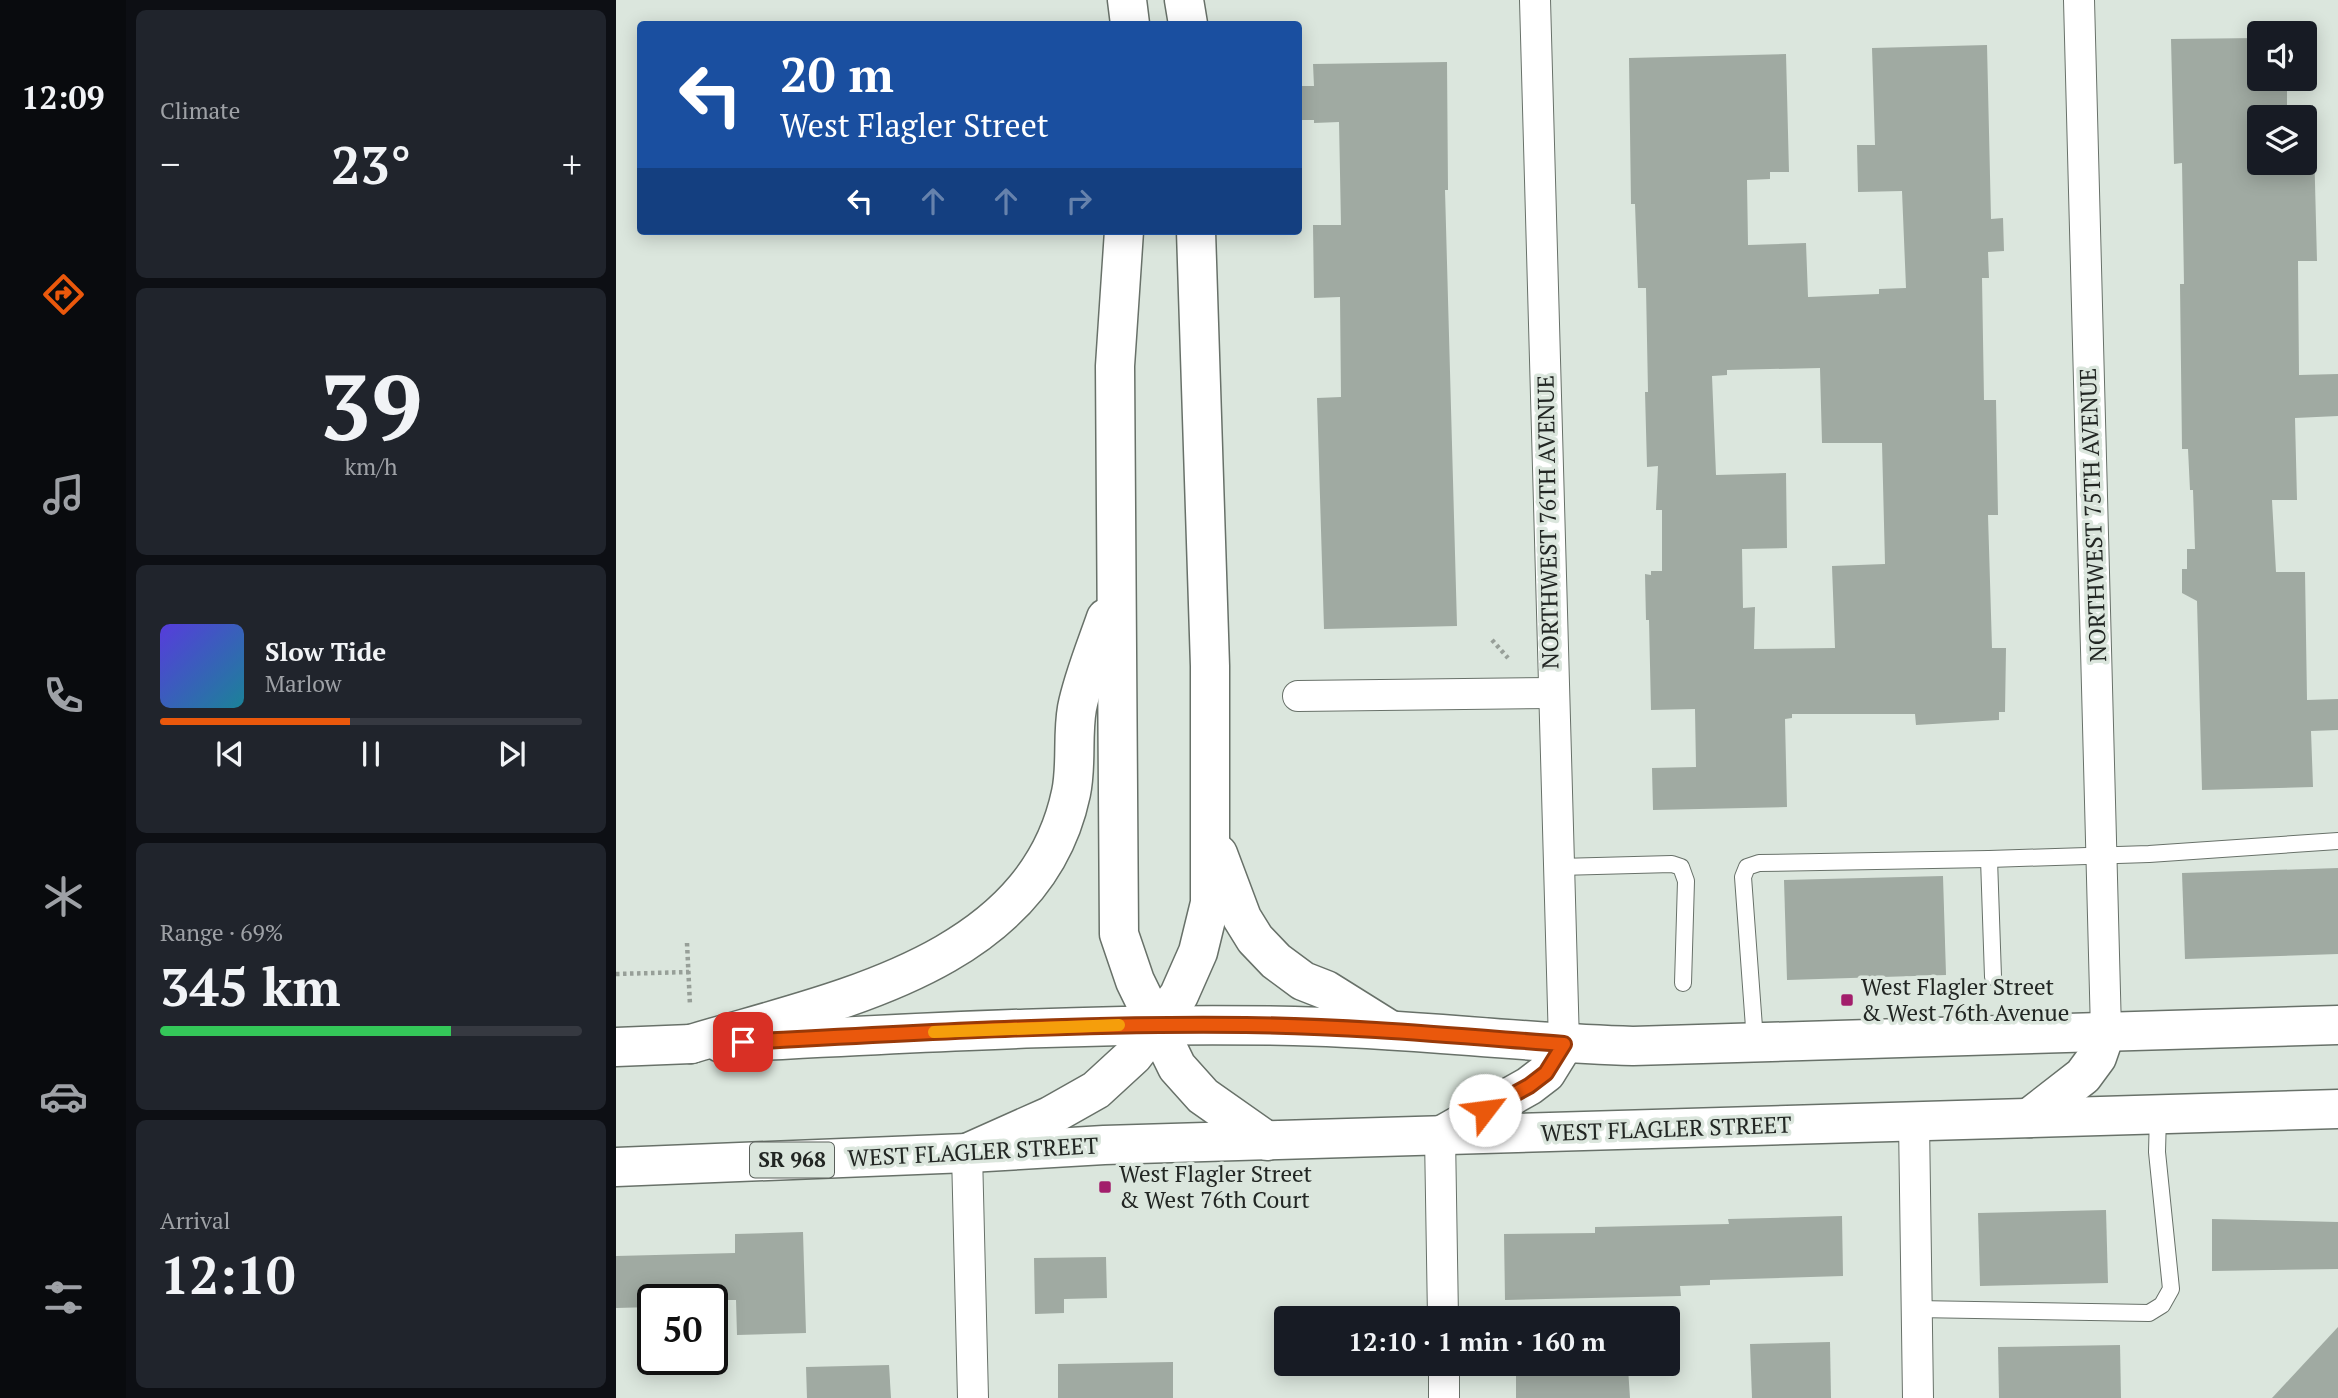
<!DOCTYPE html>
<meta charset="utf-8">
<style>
body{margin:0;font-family:"PT Serif",serif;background:#20242c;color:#f1f3f6;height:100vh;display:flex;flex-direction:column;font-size:26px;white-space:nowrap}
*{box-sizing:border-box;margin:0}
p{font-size:23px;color:#9ea1a6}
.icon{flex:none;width:38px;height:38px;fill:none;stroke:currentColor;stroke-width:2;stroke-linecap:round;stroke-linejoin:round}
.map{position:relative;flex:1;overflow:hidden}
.panel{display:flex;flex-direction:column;gap:10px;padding:10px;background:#0d0f14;width:490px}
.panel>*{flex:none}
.banner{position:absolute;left:21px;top:21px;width:665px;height:214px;border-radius:7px;box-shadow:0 4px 18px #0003;background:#1a4fa0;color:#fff;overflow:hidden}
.controls{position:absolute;left:1631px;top:21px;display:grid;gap:14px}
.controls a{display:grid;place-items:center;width:70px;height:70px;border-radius:7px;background:#171b24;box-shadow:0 4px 18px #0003;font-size:35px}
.speed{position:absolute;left:21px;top:1284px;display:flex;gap:14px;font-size:35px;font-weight:700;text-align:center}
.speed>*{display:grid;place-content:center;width:91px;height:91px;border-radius:50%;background:#171b24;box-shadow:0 4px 18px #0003;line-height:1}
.speed .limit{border:4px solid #111;border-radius:10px;background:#fff;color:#111}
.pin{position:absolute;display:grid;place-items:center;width:60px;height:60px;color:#fff;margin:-30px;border-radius:14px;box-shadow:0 4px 10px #0006}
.me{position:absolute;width:77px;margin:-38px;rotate:60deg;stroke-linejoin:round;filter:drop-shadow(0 0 5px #0008)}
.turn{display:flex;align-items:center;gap:24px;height:147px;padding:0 28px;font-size:32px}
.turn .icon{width:91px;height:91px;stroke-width:2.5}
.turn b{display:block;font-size:49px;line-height:60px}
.lanes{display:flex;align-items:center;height:66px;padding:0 28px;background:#0003;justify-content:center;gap:35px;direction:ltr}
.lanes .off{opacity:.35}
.big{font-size:52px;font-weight:600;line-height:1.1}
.panel .card{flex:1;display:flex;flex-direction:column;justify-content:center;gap:10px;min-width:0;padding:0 24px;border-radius:10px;background:#20242c}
.panel .dial{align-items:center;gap:0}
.dial b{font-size:91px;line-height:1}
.song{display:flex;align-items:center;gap:21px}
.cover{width:84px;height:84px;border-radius:10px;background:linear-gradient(135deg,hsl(250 70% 55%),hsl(190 70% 35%))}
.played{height:7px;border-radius:4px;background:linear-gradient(90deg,#ea580c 45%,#363941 45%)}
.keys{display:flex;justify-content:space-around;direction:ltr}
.heat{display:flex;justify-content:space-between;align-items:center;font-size:38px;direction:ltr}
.charge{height:10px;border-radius:5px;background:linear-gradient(90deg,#34c759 69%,#363941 0)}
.trip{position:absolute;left:658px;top:1306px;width:406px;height:70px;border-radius:7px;background:#171b24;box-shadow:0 4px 18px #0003;font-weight:600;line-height:70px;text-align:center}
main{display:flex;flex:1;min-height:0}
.tabs{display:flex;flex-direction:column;width:126px;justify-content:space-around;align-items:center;background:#090b0e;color:#9ea1a6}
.tabs .icon{width:49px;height:49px}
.tabs .current{color:#ea580c}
.tabs b{font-size:32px;color:#f1f3f6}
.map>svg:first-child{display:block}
.building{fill:#a0aaa2;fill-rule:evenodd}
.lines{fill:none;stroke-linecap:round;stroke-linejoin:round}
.lane-casing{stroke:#687169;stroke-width:18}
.street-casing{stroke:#687169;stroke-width:32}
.secondary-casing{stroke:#687169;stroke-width:41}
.primary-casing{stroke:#687169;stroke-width:41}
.highway-casing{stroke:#687169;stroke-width:41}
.path{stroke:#979f98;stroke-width:4.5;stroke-dasharray:3.5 3.5;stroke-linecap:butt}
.lane{stroke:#fff;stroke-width:16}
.street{stroke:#fff;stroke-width:30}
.secondary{stroke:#fff;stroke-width:38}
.primary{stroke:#fff;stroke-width:38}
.highway{stroke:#fff;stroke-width:38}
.route-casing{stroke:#983908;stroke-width:18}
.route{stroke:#ea580c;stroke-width:12}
.slow{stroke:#f59e0b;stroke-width:12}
.poi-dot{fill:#a21e6b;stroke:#dbe6dd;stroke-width:2.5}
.labels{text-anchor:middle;stroke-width:7;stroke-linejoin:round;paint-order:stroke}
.shield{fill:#dbe6dd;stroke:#5a605b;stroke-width:2}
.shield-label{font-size:21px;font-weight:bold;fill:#222623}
.street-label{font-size:23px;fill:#222623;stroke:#dbe6dd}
.poi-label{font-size:23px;fill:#222623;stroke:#dbe6dd;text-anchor:start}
</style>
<main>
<nav class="tabs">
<b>12:09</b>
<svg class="icon current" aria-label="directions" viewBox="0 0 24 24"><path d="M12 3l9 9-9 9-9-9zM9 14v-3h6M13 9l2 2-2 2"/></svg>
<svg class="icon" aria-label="music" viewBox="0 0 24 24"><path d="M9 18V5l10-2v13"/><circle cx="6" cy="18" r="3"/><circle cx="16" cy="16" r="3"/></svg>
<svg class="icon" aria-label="phone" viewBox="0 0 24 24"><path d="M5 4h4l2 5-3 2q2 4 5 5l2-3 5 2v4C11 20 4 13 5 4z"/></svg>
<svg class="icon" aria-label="climate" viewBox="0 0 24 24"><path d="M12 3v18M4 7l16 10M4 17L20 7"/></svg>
<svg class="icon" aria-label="car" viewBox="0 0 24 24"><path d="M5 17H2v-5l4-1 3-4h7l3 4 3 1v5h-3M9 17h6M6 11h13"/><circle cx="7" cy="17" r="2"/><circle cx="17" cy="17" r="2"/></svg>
<svg class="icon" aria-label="filters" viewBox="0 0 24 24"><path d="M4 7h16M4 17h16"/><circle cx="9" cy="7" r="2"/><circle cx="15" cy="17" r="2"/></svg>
</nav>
<section class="panel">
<div class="card"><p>Climate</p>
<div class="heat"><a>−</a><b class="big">23°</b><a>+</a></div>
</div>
<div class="card dial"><b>39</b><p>km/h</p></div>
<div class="card">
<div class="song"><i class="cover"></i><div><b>Slow Tide</b><p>Marlow</p></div></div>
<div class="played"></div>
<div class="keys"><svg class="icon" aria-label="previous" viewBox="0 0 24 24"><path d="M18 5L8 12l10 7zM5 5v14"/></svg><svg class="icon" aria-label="pause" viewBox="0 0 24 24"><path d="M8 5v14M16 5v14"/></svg><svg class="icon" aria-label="next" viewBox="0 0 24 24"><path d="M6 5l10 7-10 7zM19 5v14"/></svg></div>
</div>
<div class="card"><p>Range · 69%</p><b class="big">345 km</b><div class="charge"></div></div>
<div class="card"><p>Arrival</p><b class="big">12:10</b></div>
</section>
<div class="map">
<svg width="1722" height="1398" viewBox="0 0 1722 1398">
<rect width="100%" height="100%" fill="#dbe6dd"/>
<g class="building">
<path d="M1643,38V79H1671V106L1697,105L1701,261H1682L1683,375L1722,374V416L1679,418L1681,500H1656L1660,572H1689L1691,700L1722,699V730L1695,731L1697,787L1586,790L1581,601L1566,593V569H1571V549H1579L1577,490H1574L1572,449H1566L1564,284H1568L1566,163L1558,164L1555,39ZM1643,117H1689V163H1643Z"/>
<path d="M1371,45L1375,219L1387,218L1388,251L1372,252L1373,278H1366L1368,400H1380L1382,515H1372L1376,648H1390L1389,712H1383V720L1300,725L1299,714H1176V718L1169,719L1171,807L1037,810L1036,768L1080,767L1079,709L1035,710L1033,620H1030L1029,574L1035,575V571H1046V510H1040L1042,466L1031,467L1029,392H1032L1030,288H1022L1019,204H1015L1013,58L1170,54L1173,172H1154V179L1131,180L1132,245L1190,243L1192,297L1263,294V289L1290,288L1286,191L1242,192L1241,145H1259L1256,48ZM1204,368L1206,443H1266L1269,564L1216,566L1219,648L1138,649L1139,607L1127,608L1126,549L1171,548L1170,473L1100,475L1096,376L1111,375V370Z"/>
<path d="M831,62L832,190H829L841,626L708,629L701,398L725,397L724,297L698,298L697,225H725L723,122L698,123V120H682V86H698L697,64Z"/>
<path d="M1722,868V954L1569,959L1566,873Z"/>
<path d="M1327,876L1330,975L1171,980L1168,880Z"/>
<path d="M1490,1210L1492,1283L1364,1286L1362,1213Z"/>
<path d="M1226,1216L1227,1276L1094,1280V1285L1064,1286L1065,1296L889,1300L888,1234L979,1233V1227L1113,1224L1112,1219Z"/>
<path d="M1596,1219L1722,1222V1269L1596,1271Z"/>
<path d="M187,1232L190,1333L121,1335L120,1300H37V1307L0,1308V1256L119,1253V1234Z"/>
<path d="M490,1257L491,1298L448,1299V1313L419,1314L418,1258Z"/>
<path d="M1722,1327V1398H1656Z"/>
<path d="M1214,1342L1215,1398H1136L1134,1344Z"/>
<path d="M1504,1345L1505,1398H1383L1382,1347Z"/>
<path d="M557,1362V1398H442V1364Z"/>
<path d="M925,1363H978V1369L1012,1368L1014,1398H900V1372L925,1371Z"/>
<path d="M273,1365L275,1398H191L190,1367Z"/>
</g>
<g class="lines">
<defs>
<g id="lane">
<path d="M943,867L1056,864L1065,867L1070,881L1067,983"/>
<path d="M1377,977L1373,859L1533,854L1722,841"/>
<path d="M1139,1041L1127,877L1131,867L1143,863L1373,859"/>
<path d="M1300,1309L1533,1313L1546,1305L1555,1289L1541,1152L1542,1115"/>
</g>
<g id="street">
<path d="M919,0L948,1044"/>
<path d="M1463,0L1490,1031"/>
<path d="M682,696L937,693"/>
<path d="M1298,1122L1302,1398"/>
<path d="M824,1136L827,1318"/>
<path d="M351,1153L357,1398"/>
<path d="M828,1363V1398"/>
</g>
<g id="secondary">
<path d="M105,1043C296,1033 487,1022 678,1026C791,1028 904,1043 1017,1046L1722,1025"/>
<path d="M1413,1118L1467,1076L1481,1057L1490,1031"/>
<path d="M826,1135L913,1086L930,1073L948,1044"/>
<path d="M353,1153L488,1145L1722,1109"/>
</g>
<g id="primary">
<path d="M0,1047L75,1044"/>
<path d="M0,1167L351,1153"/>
</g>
<g id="highway">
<path d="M511,0L514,24"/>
<path d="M568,0L572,24"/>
<path d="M508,231L499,366L503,934L519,981L561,1067L587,1096L651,1141"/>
<path d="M602,854L626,918L639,939L660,961L687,981L710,990L774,1030"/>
<path d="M75,1044C217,1001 419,965 455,793C461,765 456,736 461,708C467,678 480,647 490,618"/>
<path d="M351,1153L434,1116L480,1090L517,1056L541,1025L563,995L582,952L594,903V666L580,231"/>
</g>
</defs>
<use href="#lane" class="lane-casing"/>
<use href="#street" class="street-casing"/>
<use href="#secondary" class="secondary-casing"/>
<use href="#primary" class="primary-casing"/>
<use href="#highway" class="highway-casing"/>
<g class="path">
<path d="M876,640L892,658"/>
<path d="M71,943L74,1005"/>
<path d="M0,974L73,972"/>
</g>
<use href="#lane" class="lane"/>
<use href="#street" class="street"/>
<use href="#secondary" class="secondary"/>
<use href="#primary" class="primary"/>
<use href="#highway" class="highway"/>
</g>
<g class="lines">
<defs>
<path id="route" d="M127,1042C295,1033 462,1023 630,1025C737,1026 842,1036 948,1044L930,1073L913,1086L869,1110"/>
</defs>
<use href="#route" class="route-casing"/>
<use href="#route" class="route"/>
<path class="slow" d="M318,1032L503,1025"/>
</g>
<g class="poi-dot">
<rect x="1224" y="993" width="14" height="14" rx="3.5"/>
<rect x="482" y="1180" width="14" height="14" rx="3.5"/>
</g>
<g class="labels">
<rect class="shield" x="134" y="1142.5" width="84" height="35" rx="5"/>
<g class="shield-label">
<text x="176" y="1167">SR 968</text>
</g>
<g class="street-label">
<text transform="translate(1477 515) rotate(-92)" y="8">NORTHWEST 75TH AVENUE</text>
<text transform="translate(932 522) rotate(-91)" y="8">NORTHWEST 76TH AVENUE</text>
<text transform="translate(1050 1129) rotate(-2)" y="8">WEST FLAGLER STREET</text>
<text transform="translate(357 1152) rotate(-3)" y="8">WEST FLAGLER STREET</text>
</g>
<g class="poi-label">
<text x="1245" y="995">West Flagler Street<tspan x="1245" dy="26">&amp; West 76th Avenue</tspan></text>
<text x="503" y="1182">West Flagler Street<tspan x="503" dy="26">&amp; West 76th Court</tspan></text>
</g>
</g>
</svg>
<div class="controls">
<a><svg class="icon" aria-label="sound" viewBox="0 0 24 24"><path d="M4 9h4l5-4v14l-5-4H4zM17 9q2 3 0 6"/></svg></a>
<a><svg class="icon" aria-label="layers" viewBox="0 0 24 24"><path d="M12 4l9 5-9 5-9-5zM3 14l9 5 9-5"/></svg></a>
</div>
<div class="speed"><div class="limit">50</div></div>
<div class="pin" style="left:127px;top:1042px;background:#d93025"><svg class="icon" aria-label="arrive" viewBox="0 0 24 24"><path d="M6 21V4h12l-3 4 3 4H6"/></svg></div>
<svg class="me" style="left:869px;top:1110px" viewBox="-20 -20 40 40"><circle r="19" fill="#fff"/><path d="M0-13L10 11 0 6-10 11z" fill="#ea580c"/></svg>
<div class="trip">12:10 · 1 min · 160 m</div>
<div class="banner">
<div class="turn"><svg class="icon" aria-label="left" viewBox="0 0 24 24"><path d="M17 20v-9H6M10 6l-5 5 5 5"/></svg><div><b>20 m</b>West Flagler Street</div></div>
<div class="lanes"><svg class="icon" aria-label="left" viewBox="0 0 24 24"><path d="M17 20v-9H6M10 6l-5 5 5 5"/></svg><svg class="icon off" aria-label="ahead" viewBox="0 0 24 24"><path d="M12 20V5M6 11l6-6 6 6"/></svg><svg class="icon off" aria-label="ahead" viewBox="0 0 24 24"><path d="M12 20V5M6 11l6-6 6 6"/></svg><svg class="icon off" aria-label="right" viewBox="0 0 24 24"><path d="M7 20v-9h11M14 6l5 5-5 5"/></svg></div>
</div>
</div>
</main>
